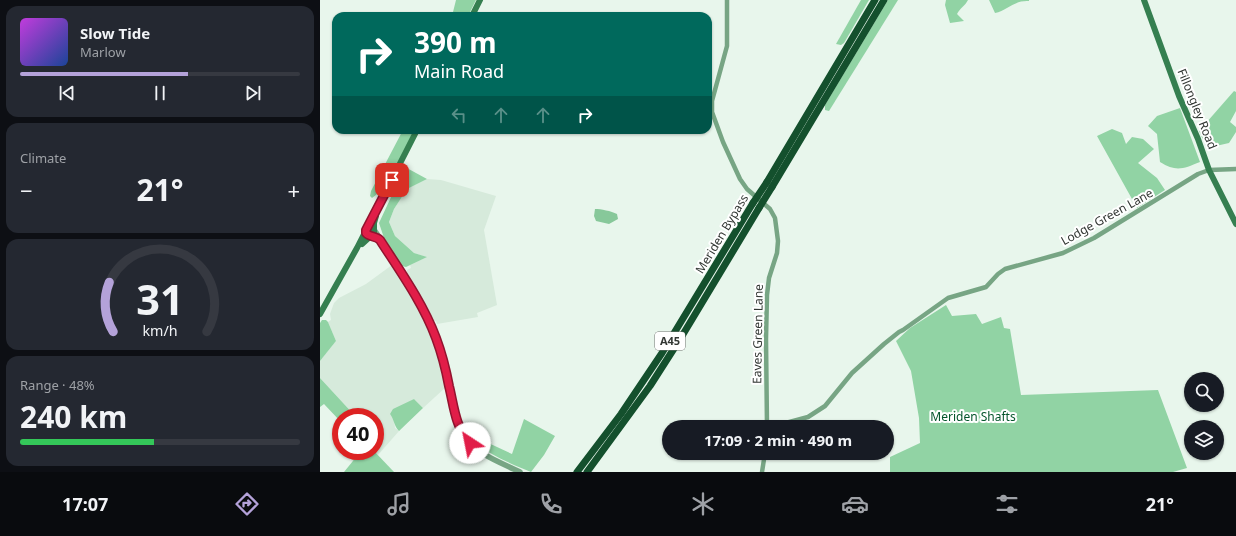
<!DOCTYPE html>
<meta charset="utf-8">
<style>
body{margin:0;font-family:"Noto Sans",sans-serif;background:#242831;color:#f1f3f6;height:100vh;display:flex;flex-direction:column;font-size:15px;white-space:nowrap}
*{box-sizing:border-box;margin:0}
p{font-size:13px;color:#9ea1a6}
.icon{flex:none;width:22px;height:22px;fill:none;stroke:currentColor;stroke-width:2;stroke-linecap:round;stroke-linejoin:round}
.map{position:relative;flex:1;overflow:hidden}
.details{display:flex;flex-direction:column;gap:6px;padding:6px;background:#0d0f14;width:320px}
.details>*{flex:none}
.guide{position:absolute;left:12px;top:12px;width:380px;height:122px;border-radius:12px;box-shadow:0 1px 3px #0004;background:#00695c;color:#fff;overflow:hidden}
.buttons{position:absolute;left:864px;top:372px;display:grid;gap:8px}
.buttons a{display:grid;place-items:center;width:40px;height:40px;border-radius:50%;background:#171b24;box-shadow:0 1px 3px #0004;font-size:20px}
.speed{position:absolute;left:12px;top:408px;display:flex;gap:8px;font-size:20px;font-weight:700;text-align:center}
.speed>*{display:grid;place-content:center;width:52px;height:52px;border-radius:50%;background:#171b24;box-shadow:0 1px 3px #0004;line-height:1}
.speed .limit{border:6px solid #d22;background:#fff;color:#111}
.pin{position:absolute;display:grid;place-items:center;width:34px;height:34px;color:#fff;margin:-17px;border-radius:8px;box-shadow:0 2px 6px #0006}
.me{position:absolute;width:44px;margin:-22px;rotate:326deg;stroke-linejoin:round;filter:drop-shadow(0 0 3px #0008)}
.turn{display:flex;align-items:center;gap:14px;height:84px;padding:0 16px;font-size:18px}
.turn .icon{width:52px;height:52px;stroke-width:2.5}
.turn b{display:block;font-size:28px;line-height:34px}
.lanes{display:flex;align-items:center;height:38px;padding:0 16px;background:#0003;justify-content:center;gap:20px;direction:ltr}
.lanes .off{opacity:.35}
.big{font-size:30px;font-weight:700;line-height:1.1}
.details .tile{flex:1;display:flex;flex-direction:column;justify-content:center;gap:6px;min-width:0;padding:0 14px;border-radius:12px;background:#242831}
.details .dial{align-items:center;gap:0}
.dial svg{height:104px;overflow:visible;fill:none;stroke:#363941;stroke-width:7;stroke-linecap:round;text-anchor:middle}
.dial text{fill:#f1f3f6;stroke:none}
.song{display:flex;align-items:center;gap:12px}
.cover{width:48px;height:48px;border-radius:6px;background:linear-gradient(135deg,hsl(290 70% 55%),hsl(220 70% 35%))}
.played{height:4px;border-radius:2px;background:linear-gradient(90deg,#b4a2d9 60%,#363941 60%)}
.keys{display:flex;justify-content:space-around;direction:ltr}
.heat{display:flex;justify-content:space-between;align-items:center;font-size:22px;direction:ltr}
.charge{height:6px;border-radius:3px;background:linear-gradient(90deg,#34c759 48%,#363941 0)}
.trip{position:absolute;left:342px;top:420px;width:232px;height:40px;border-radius:20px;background:#171b24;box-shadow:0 1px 3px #0004;font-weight:700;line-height:40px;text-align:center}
.tabs{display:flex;height:64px;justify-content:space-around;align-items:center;background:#090b0e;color:#9ea1a6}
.tabs .icon{width:28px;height:28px}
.tabs .selected{color:#b4a2d9}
.tabs b{font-size:18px;color:#f1f3f6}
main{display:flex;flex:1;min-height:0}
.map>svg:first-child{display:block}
.built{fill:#d6eadb}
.forest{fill:#91d3a4}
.water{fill:#87c89a}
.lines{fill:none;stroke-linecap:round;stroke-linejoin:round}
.minor{stroke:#77a584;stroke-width:4.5}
.tertiary{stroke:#77a584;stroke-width:5.5}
.secondary{stroke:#357f50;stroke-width:6}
.trunk{stroke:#14502d;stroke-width:7}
.trunk-bridge{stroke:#14502d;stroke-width:7}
.route-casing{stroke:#92132f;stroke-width:10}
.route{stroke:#e11d48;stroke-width:7}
.labels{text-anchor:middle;stroke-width:4;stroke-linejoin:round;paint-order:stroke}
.shield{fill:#fff;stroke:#707370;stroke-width:1}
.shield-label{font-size:11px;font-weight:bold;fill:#323733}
.street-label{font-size:12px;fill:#323733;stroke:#fff}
.park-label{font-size:12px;fill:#03542a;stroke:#fff}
</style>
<main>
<section class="details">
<div class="tile">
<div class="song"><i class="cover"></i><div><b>Slow Tide</b><p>Marlow</p></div></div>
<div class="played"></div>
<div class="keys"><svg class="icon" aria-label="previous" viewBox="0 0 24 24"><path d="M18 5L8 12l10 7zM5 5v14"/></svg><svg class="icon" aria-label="pause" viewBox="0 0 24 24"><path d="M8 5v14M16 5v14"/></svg><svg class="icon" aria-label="next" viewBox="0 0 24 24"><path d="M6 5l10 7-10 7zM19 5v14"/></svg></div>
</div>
<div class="tile"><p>Climate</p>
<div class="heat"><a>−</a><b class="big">21°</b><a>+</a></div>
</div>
<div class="tile dial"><svg viewBox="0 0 100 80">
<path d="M14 69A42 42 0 1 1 86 69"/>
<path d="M14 69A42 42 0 0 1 11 31" stroke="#b4a2d9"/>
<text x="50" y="56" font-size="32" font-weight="700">31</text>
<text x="50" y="72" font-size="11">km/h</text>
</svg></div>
<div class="tile"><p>Range · 48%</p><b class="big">240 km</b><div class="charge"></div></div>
</section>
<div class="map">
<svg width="916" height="472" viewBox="0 0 916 472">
<rect width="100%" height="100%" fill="#e8f6ec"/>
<g class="built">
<path d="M107,179L121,180L176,196L164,230L177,305L157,313L158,317L117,324L116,321H113L87,275V270L91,268L90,265L106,257L94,253L75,236L69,222L74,209L87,189Z"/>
<path d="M72,265L103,316L114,344L126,387L103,408L94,399L70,414L74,419L75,428L79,431L58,455L54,451H55V417H36L0,378V361L16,341L8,322L11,320L10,314L14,303L19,298L46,284Z"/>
</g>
<g class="forest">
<path d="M136,0H156L148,16H132Z"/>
<path d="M541,0H549L524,43L521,45L516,44Z"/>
<path d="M568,0H578L509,111L505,110V105Z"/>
<path d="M626,0H648C645,6 640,8 637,14L644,21L630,23L625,5Z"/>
<path d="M669,0H709V1C694,0 688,10 675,13Z"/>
<path d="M914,91L916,92V111L910,122L916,127V132L909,143L887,148L879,131Z"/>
<path d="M860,108L880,162C863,169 856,172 840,162L837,134L828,126L837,116Z"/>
<path d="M792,129L802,133L806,144L812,137L823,139L834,149L818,163L837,178L845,190L817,208L777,136Z"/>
<path d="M83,130H94C84,150 70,186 52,198L50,196L51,191Z"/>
<path d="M85,167L107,179L87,189L74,209L69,222L75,236L94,253L107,257L86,267L82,266L64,238L59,223Z"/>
<path d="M626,305L632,316L656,314L662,324L681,317L684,328L690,329L701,395L838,390L867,468L853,472H570V457L600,443L599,418L591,371L576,341L590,328Z"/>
<path d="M2,320H6L8,322L16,341L0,361V323Z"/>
<path d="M0,378L36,417H21V422L4,404L0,407Z"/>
<path d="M94,399L103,408L79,431C74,426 74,419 70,414L73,409Z"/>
<path d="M204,419L235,436L224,455L211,472C194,465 156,450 149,434L192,454Z"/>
<path d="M41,451H54L74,472H24Z"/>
</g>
<path class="water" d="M275,209C281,209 291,211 297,214L298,219L289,224L276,221L274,216Z"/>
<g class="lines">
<g class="minor">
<path d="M407,0V46L392,101V112L403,142L420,179L427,189L450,209L455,218L458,241L457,253L449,278L447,295L446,339L447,427"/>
<path d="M456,427L462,424L488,417L505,406L532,373L564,344L579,332L583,330L628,298L666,287L678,274L685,269L743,253L774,238L878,174L889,170L916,169"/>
<path d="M442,472L445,453"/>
</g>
<path class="tertiary" d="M55,231C77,264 104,302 117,339C122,355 126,371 129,386C133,404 135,423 146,438C158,455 182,463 200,472"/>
<g class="secondary">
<path d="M824,0L859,96L878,139L889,170L916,224"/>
<path d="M152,16L160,0"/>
<path d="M42,244L54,233V223L56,216"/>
<path d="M0,314L37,248L97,130"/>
</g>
<g class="trunk">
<path d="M447,182L555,0"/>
<path d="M452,187L564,0"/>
<path d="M257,472L301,414L342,353L433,203"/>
<path d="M267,472L330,386L362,336L439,208"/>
</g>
<g class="trunk-bridge">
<path d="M433,203L447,182"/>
<path d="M439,208L452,187"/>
</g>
</g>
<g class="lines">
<defs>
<path id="route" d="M72,180L46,230V233C49,237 56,236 60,240C80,271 103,303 116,338C122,354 126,370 129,386C134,406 135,427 150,443"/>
</defs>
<use href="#route" class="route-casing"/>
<use href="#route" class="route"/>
</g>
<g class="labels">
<rect class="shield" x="335" y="332" width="30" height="18" rx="3"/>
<g class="shield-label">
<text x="350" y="345">A45</text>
</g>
<g class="street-label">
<text transform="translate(877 109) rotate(68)" y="4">Fillongley Road</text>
<text transform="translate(787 217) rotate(-29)" y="4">Lodge Green Lane</text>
<text transform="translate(402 234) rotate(-59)" y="4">Meriden Bypass</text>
<text transform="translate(438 334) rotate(-89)" y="4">Eaves Green Lane</text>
</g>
<g class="park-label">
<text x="653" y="421">Meriden Shafts</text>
</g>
</g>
</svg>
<div class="buttons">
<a><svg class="icon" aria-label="search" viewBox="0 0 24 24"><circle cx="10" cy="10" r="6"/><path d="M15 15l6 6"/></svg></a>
<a><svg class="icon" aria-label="layers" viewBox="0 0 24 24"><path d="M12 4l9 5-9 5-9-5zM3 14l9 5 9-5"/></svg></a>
</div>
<div class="speed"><div class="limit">40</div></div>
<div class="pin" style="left:72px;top:180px;background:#d93025"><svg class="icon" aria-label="arrive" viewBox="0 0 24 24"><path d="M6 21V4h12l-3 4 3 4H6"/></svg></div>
<svg class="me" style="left:150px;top:443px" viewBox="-20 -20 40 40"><circle r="19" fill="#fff"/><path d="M0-13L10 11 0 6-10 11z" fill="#e11d48"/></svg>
<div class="trip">17:09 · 2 min · 490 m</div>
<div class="guide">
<div class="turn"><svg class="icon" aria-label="right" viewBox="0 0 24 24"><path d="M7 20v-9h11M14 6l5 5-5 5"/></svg><div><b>390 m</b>Main Road</div></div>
<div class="lanes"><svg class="icon off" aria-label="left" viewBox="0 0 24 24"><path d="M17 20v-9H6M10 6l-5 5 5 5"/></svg><svg class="icon off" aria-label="ahead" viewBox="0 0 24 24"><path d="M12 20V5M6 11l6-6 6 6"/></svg><svg class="icon off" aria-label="ahead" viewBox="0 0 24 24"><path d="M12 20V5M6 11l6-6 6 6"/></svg><svg class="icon" aria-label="right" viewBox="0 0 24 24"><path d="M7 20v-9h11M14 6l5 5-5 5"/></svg></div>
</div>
</div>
</main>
<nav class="tabs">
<b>17:07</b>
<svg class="icon selected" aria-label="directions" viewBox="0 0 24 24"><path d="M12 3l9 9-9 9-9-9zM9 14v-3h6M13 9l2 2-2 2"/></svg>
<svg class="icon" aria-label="music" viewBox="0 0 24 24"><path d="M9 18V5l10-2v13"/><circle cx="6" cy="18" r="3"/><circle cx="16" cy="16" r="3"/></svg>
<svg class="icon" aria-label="phone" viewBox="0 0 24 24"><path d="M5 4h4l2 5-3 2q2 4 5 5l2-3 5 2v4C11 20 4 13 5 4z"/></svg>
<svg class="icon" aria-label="climate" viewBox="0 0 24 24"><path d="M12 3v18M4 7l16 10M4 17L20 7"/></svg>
<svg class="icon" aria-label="car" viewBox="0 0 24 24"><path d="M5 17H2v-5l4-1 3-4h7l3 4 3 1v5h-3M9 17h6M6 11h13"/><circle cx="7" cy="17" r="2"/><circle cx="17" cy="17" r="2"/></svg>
<svg class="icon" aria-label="filters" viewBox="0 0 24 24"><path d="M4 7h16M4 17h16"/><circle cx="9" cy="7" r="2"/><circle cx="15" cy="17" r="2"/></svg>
<b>21°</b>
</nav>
